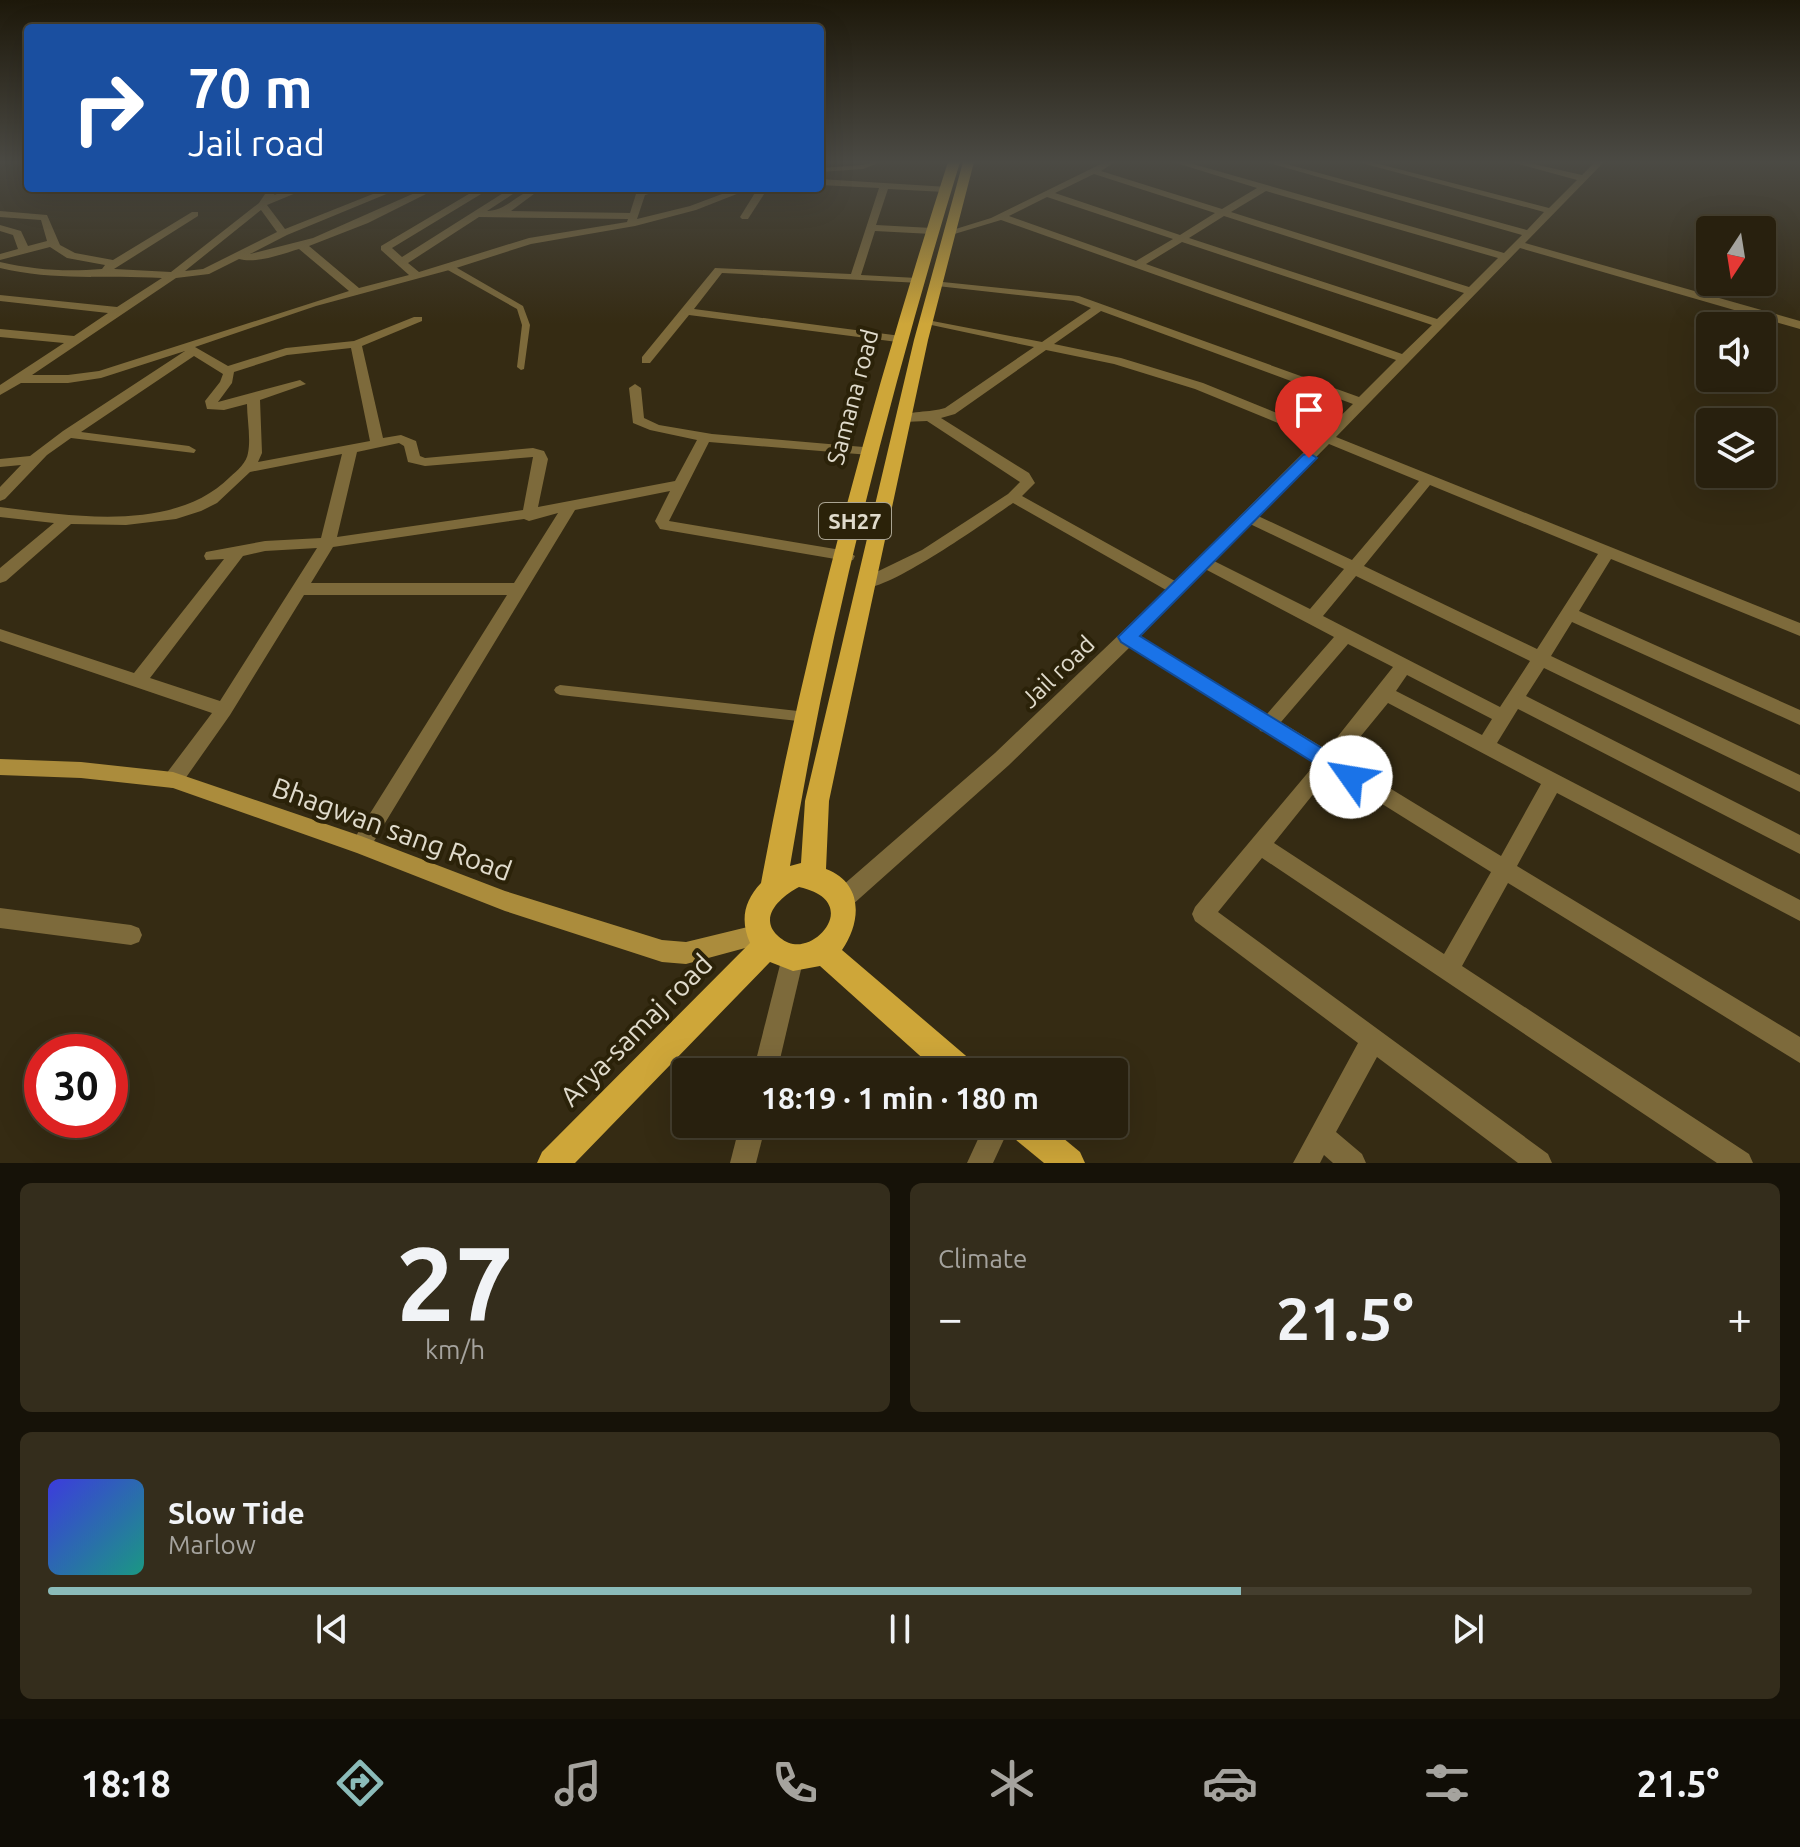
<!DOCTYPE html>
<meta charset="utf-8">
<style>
body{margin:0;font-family:Ubuntu,sans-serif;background:#342d1c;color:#f1f3f6;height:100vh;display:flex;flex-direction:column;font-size:30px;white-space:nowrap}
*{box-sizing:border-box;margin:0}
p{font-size:26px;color:#a5a39e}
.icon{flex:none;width:44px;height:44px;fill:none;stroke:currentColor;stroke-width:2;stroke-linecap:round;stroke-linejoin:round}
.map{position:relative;height:1163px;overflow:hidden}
.side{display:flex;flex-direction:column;gap:20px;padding:20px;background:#161208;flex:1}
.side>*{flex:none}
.top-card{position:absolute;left:24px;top:24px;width:800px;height:168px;border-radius:8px;box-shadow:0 8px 32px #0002,0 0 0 2px #443e2e;background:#1a4fa0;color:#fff;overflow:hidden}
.needle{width:52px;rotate:192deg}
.buttons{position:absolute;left:1696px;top:216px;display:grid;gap:16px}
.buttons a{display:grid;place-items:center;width:80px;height:80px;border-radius:8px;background:#28200e;box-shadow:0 8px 32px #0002,0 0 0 2px #443e2e;font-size:40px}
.speed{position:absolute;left:24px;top:1034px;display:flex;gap:16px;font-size:40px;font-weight:700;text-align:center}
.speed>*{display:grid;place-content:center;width:104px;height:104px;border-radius:50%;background:#28200e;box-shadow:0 8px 32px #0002,0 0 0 2px #443e2e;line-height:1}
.speed .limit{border:12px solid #d22;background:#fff;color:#111}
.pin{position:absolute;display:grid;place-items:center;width:68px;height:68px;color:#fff;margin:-82px -34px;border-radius:50% 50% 50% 0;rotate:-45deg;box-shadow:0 0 8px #0007}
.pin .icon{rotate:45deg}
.me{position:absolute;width:88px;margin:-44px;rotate:302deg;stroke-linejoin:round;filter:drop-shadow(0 0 6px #0008)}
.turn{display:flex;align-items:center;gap:28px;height:168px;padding:0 32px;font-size:36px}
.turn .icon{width:104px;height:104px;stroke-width:2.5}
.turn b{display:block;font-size:56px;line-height:68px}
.big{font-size:60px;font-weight:700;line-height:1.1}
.side .tile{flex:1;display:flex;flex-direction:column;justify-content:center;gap:12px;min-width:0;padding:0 28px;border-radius:12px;background:#342d1c}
.side .dial{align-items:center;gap:0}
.dial b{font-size:104px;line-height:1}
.song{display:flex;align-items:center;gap:24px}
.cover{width:96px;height:96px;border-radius:12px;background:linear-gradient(135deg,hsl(240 70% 55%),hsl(170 70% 35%))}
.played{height:8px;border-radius:4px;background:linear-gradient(90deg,#8bbbb9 70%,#443e2e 70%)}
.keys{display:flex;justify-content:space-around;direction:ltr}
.heat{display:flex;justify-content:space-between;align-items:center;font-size:44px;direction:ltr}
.side .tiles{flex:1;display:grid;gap:20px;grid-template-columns:1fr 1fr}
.tile:last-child{grid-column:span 2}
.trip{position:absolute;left:672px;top:1058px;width:456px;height:80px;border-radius:8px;background:#28200e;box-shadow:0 8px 32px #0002,0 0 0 2px #443e2e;font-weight:700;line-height:80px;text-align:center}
.tabs{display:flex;height:128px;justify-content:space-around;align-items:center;background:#100d06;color:#a5a39e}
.tabs .icon{width:56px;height:56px}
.tabs .active{color:#8bbbb9}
.tabs b{font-size:36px;color:#f1f3f6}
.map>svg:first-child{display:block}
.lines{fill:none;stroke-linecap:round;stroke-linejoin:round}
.lane{fill:#7d6a3b;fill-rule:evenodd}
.street{fill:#7d6a3b;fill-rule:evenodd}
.secondary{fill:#ab8c3c;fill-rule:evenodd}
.primary{fill:#cea639;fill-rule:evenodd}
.route{fill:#1a73e8;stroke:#114b97;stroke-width:2}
.labels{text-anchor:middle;stroke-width:8;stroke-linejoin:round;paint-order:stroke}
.shield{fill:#2b2209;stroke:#aaa492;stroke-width:2}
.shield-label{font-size:22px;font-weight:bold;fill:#e0dbcc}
.street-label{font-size:24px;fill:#e0dbcc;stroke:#2b2209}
.near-street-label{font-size:28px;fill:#e0dbcc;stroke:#2b2209}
</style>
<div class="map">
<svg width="1800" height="1163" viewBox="0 0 1800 1163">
<rect width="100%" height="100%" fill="#352b13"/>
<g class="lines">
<g class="lane">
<path d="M873,162H881L863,169L820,172V168L862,165Z"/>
<path d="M446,265H452L523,306L530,325L524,369L521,370L517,367L522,325L517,309L446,269Z"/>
<path d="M560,685L807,712L811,713L813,717L811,721L807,722L560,695L556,693L554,690L556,687Z"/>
</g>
<g class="street">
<path d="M1105,162H1115L1101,171L1222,209L1257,188L1173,162H1186L1504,253L1522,235L1266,162H1279L1527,230L1544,212L1358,162H1371L1549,208L1577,180L1511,162H1525L1582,175L1595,162H1604L1525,243L1800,321V329L1520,248L1336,437L1800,623V636L1611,559L1579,611L1800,710V725L1572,622L1551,656L1800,775V792L1544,668L1526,696L1800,835V854L1518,709L1497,743L1800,900V921L1557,793L1517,866L1800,1037V1063L1508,883L1462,966L1749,1154L1753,1163H1717L1262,858L1218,912L1548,1154L1552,1163H1518L1377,1057L1336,1132L1362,1154L1366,1163H1333L1324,1155L1320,1163H1293L1358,1043L1195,921L1192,914L1195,907L1316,763L1268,733L1260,731L1258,727L1130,647L1009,765L851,906L843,909L835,906L832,899L835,892L995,753L1166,590L1013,503C988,520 885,594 860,588L858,584L860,580L922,550L1008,494L1020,482L927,421L903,422L896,418C908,410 930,413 945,408L1034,347L922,323V319L1042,342L1091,308L1073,301L937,286L933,285V281L1079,296L1359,397L1396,360L1001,220L951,235L946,232L991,218ZM1094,174L1215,213L1180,235L1055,193ZM1266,191L1498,258L1469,287L1231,212ZM1047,197L1173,239L1136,261L1009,216ZM1224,216L1464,293L1437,319L1189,238ZM1182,242L1432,325L1402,354L1146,264ZM1101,311L1353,404L1324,432L1203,383L1121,358L1054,344ZM1046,350L1114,364L1195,389L1317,439L1175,581L1022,496L1035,483L1029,473L941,418L955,414ZM1329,444L1419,481L1352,560L1258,516ZM1430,485L1598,554L1537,649L1364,566ZM1250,524L1344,569L1310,609L1214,561ZM1205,569L1334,637L1267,714L1140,637ZM1356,576L1530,661L1500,707L1323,616ZM1348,644L1393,667L1327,750L1281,722ZM1407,675L1492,719L1482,735L1396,691ZM1388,703L1541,784L1501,856L1342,759ZM1331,772L1491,872L1444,954L1274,843Z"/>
<path d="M820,179L948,187L950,189L945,192L888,189L876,225L932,228L937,231L932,234L875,231L861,275L917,278L921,279V283L722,273L694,309L901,336L907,340L905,343L689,315L650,363H642V357L715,268L851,274L879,188L820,185Z"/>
<path d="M269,188H279L274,195L294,188H308L267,205L285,229L388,188H401L287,235L250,254L313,238L426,188H438L368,223L309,246L359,288L409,275L381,250V246L479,188H491L392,248L402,257L511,188H522L487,211C509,211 520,188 542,188L511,211L630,213L636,194L582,191L577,188H671L645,195L637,219L690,206L738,188H752L696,210L635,226L531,244L453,269L316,306L195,347L228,366L286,348L354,341L414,317H422V321L362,346L383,438L401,435L416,441L420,456L425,458L533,448L544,451L548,459L538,507L675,481L697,440L650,430L633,423L629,388L635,384L641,388L644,418L659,425L712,434L875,448L877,451L870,455L709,442L669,521L847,551L855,556L853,560L847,561L660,529L655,521L670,491L575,510L368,851L361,854L354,851L351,845L354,839L507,595H304L230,715L180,786L173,788L166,786L163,780L166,774L212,713L0,641V629L134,673L224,559L206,560L204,556L206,552L265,541L321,538L342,454L250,472L217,503L201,511L176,519L126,525L71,524L6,581L0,583V568L54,523L0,517V507C72,516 174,533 230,477C237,471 247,462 248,453C251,438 247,419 247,404L224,410L207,409L205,401L220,382L223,374L194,356L81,432L189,446L196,450L194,453L71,438L47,455L5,499L0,501V487L21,465L0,467V459L30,456L63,431L185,351L101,378L68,383H21L0,395V385L64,343L0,337V329L74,336L108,313L0,301V295L117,307L162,278C106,275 55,281 0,268V262C35,270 66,272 102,269L105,265L67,258L50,247L0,260V254L18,249L13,235L0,231V225L21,231L28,246L47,241L41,220L0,217V211L47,215L60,245L75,253L113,260L192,212H198V216L114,269L171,272L259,203ZM261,210L277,232L203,269L185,271ZM479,217L628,219L627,222L529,238L419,272L408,263ZM299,249L349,291L99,371L68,375H32L176,278L209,274L239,259C256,264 282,254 299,249ZM351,348L370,441L258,462L262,453L260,400L306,384L300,380L218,402L232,383L234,372L287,355ZM399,443L404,446L408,462L425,466L533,457L523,510L337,537L357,452ZM558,513L514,583H311L333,547L524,519L529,521ZM317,548L220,701L150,678L243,556L265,551Z"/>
<path d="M758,188H768L748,219H742L740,217Z"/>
<path d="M0,908L131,925L139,928L142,935L139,942L131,945L0,928Z"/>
<path d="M793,946L801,949L804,957L777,1072H753L782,957L785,949Z"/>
<path d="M740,1124H766L756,1163H730Z"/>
<path d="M985,1124H1011L993,1163H967Z"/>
</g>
<path class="secondary" d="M0,759L81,762L173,772L361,836L505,891L662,940L686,942L760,924L768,927L771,934L768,941L760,944L686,964L662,962L505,911L357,853L173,788L81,778L0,775Z"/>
<g class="primary">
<path d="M948,162H960C890,393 829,628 790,866L801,863L805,801L914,340L963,162H974L928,340L837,763L829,801L826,869C863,883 862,921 842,950L972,1061L976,1072H938L820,966L793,971L770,962L575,1163H537L542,1152L750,943C740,920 744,901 761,883C806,639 872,398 948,162ZM799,887C859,900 821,949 793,944C787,943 781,939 777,935C758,916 782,896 799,887Z"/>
<path d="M1005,1124H1046L1080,1152L1085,1163H1044L1010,1135Z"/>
</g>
</g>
<linearGradient id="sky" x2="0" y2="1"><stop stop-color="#1d180a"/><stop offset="0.5" stop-color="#4b4a44"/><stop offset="1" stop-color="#4b4a44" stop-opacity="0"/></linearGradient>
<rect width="1800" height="324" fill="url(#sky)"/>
<path class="route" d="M1309,453L1317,458L1314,461L1140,636L1359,771L1362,777L1359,784L1351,786L1121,642L1118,637L1303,455Z"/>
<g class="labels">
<rect class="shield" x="819" y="503" width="72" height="36" rx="6"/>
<g class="shield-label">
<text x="855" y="529">SH27</text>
</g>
<g class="street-label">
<text transform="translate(853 397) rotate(-75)" y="8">Samana road</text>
<text transform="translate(1058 672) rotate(-44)" y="8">Jail road</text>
</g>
<g class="near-street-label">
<text transform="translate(392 829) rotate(20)" y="10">Bhagwan sang Road</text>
<text transform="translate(636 1030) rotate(-45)" y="10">Arya-samaj road</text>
</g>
</g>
</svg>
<div class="buttons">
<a><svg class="needle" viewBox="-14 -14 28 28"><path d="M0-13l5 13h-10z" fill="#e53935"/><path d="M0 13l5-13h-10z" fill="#a5a39e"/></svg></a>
<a><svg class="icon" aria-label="sound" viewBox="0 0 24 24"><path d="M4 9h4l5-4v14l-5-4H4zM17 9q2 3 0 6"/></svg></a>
<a><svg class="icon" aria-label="layers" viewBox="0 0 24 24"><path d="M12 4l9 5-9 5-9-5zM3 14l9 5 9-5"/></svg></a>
</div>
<div class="speed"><div class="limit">30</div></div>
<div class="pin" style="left:1309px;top:458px;background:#d93025"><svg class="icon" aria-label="arrive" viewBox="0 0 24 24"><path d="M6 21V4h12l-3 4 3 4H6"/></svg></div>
<svg class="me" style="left:1351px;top:777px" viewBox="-20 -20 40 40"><circle r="19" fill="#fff"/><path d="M0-13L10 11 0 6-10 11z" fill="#1a73e8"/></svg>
<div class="trip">18:19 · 1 min · 180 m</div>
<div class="top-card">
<div class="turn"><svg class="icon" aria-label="right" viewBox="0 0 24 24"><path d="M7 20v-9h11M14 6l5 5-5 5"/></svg><div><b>70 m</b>Jail road</div></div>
</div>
</div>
<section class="side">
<div class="tiles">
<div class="tile dial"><b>27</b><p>km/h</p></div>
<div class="tile"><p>Climate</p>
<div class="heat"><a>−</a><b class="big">21.5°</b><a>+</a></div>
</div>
<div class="tile">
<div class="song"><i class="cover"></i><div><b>Slow Tide</b><p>Marlow</p></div></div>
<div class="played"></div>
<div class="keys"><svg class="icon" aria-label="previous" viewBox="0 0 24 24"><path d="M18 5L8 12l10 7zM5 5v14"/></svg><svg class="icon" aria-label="pause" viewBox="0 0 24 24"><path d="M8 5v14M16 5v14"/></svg><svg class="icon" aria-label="next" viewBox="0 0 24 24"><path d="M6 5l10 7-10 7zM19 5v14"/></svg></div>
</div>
</div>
</section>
<nav class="tabs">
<b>18:18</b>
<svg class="icon active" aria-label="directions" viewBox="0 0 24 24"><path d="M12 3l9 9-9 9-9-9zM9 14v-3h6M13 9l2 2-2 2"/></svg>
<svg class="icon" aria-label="music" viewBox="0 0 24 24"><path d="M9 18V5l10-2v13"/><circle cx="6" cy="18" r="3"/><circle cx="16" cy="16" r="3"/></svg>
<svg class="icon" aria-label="phone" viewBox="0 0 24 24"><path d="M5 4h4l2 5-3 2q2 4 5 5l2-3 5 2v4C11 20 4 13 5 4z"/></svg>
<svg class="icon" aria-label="climate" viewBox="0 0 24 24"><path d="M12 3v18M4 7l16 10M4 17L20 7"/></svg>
<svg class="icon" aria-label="car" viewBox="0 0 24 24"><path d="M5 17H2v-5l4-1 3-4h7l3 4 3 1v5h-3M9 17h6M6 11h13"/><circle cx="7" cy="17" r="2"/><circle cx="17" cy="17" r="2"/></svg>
<svg class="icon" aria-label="filters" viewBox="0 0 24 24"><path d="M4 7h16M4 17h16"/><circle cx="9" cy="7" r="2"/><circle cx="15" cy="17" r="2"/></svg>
<b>21.5°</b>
</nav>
